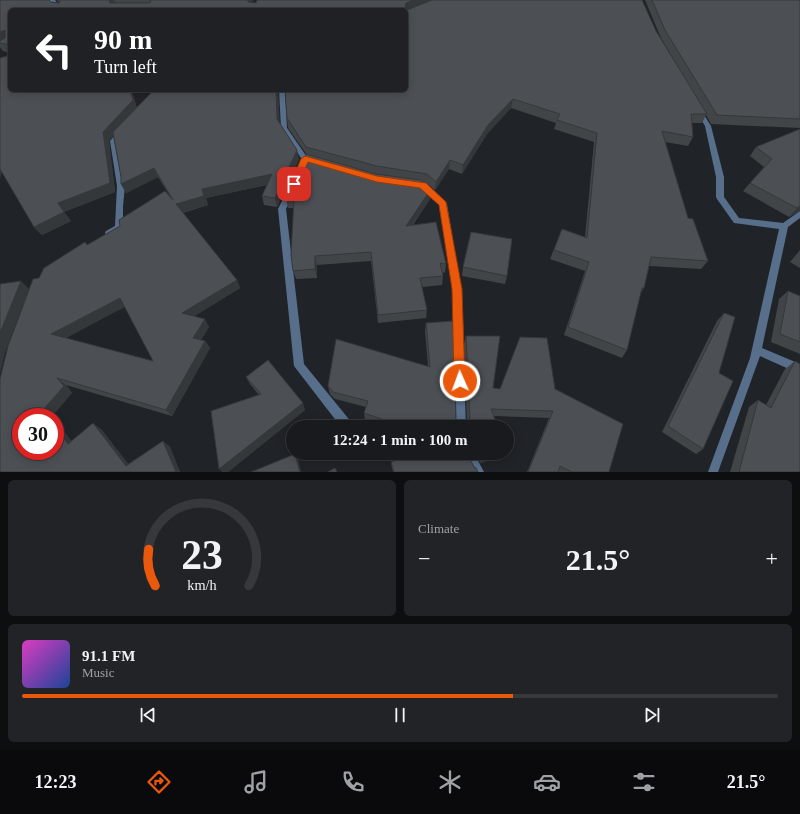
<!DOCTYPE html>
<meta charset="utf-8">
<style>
body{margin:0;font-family:"Times New Roman",serif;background:#212326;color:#f1f3f6;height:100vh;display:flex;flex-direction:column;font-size:15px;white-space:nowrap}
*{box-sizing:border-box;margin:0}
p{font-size:13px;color:#9fa1a4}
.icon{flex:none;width:22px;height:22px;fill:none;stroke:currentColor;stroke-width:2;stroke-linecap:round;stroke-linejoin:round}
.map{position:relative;height:472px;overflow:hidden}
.sheet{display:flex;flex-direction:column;gap:8px;padding:8px;background:#0d0e10;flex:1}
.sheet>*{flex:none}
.banner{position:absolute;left:8px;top:8px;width:400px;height:84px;border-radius:6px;box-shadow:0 2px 10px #0003,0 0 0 1px #36383b;background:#202124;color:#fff;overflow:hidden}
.speed{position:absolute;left:12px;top:408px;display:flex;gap:8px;font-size:20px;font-weight:700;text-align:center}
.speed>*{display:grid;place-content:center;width:52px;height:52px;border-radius:50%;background:#181a1d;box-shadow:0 2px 10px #0003,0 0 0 1px #36383b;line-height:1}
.speed .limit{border:6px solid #d22;background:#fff;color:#111}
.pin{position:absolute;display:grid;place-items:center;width:34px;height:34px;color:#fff;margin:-17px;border-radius:8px;box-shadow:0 2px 6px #0006}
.me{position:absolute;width:44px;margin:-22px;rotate:358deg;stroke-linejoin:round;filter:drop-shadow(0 0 3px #0008)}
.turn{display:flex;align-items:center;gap:14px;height:84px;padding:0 20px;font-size:18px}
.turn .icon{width:52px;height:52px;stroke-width:2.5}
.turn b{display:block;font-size:28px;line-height:34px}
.big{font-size:30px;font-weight:700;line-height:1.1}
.sheet .widget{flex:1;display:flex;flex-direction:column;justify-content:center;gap:6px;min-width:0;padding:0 14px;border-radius:6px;background:#212326}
.sheet .dial{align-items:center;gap:0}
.dial svg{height:104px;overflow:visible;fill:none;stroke:#36383b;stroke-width:7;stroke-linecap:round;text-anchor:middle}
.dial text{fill:#f1f3f6;stroke:none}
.song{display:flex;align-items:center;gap:12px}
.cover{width:48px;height:48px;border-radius:6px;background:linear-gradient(135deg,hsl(310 70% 55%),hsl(220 70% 35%))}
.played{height:4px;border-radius:2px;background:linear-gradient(90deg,#ea580c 65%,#36383b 65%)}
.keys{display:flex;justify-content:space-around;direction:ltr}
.heat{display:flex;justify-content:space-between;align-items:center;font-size:22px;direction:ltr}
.sheet .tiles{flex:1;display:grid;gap:8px;grid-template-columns:1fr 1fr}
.widget:last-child{grid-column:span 2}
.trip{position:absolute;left:286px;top:420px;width:228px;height:40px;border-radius:20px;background:#181a1d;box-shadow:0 2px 10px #0003,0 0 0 1px #36383b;font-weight:700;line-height:40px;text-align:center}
.tabs{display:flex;height:64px;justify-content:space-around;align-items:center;background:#0a0a0c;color:#9fa1a4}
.tabs .icon{width:28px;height:28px}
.tabs .selected{color:#ea580c}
.tabs b{font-size:18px;color:#f1f3f6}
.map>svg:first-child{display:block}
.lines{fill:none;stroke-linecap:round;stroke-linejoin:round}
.minor{fill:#576f8a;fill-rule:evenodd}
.wall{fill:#414548;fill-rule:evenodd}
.shaded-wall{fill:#35383b}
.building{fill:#4c5054;stroke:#35383b;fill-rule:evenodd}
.route{fill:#ea580c;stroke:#983908}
</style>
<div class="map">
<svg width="800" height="472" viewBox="0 0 800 472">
<rect width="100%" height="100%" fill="#202327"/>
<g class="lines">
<g class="minor">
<path d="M49,0H55L63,10H57Z"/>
<path d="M279,90H285L287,128L307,157L317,159L319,161L317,163H315L303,161L281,128Z"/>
<path d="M699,109L701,110L711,126L724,177V197L739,218L783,223L800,211V218L788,227L762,348L800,364V374L760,356L718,472H708L750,358L779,229L734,223L717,199L716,197V177L705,126L696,111Z"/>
<path d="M118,131H120L123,133L116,141L125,186L123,206V227L122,229L109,236L106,235L105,233L106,231L115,226L117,186L110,141Z"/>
<path d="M423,183L426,184L447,204L461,289L466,427H456L453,289L439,205L420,188L419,186L420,184Z"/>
<path d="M291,188L295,191L286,209L304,364L352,423L353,427H341L294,366L278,209L288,189Z"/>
<path d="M463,453H474L484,472H473Z"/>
</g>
</g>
<g class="wall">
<path d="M0,0L59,3L57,0H253L252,2L656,31L679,68L661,38L645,0H800V128L711,124L706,115L702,123H692L693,137L688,146L665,142L688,218L708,261L701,269L649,266L644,288L640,294L627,350L622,358L564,335L585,271L550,259L562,229L585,237L594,142L554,129L556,123L511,108L487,134L462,174L449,169L435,190L426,183L423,182L431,189L430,199L413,225L446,264L445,273L442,272L443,276L442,285L422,287L427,310L426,318L378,323L371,261L317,265V278L296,279L293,271L294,208H288L286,199L307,155L288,128L287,118L406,90L10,10V53L3,51L0,47Z"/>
<path d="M154,90H278L279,122L299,159L277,207L264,205L262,196L267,185L206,198L208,205L183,213L237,280L240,288L194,316L209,327L201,340L205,341L210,348L172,416L66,385L72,393L52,416L55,451V419L71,441L101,429L128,464L163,441L170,447L180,472H0L39,278L87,245L171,198L158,177L126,193L121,184V177L113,136L109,141L115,192L64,212L71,221L42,235L34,227L133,95L137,108ZM125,306L153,361L66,338L103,318Z"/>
<path d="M800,129V211L789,217L743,191L764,167L750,156L756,147Z"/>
<path d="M800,250V268L790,262Z"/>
<path d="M463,267L507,276L505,284L462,276Z"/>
<path d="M788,291L800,296V354L771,342L779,299Z"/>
<path d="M724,313L719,373L703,449L696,454L662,432L717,321Z"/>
<path d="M426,323L456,420L458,422H467L464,344L466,336L493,388L500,389H555L609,472H527L549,418L493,416L498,427H386L365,420L364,413L366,407L335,399L330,394L328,386L428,366L425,331Z"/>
<path d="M795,361L800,472H730L749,407L758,400L766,405L785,369Z"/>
<path d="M246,377L305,410L228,472H222L259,395L250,384Z"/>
<path d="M475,453H504L503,455L481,463Z"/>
<path d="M391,462L474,467L478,472H393L392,468Z"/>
</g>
<g class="shaded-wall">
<path d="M110,0H114L117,7L113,10L109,1Z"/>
<path d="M248,0H253L250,10L248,2Z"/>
<path d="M414,0H438L406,11L405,10L406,3Z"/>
<path d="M5,30L10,38L0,43V32Z"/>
<path d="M130,90H131L133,95L137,109L109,141L115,192L64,212L71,221L42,235L34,227L58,203Z"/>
<path d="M276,90H278L280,128L277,119Z"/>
<path d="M513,99L511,108L487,134L462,174L463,165L488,125Z"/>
<path d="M297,150L299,159L277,207L275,198Z"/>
<path d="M450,160L449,169L435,190L436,182Z"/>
<path d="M0,167L2,169L0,180Z"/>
<path d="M154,168L158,177L126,193L121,184Z"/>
<path d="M272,174L274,183L206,198L208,205L180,213L176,204L202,189Z"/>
<path d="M431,189L430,199L406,234V226Z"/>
<path d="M800,206V211L789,217L797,208Z"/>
<path d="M315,256L317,265V278L315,269Z"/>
<path d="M237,280L240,288L187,321L182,313Z"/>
<path d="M21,281L29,289L5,353L0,373V333Z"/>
<path d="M120,298L127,306L59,341L51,334Z"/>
<path d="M205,319L209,327L198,345L193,338Z"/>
<path d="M205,341L210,348L172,416L166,410Z"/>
<path d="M57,378L66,385L72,393L52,416L53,417H49L43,410Z"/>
<path d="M303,403L305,410L228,472H222L219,469Z"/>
<path d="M55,419L77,449L68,444L55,426Z"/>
<path d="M93,423L101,429L134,471L126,466Z"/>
<path d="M163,441L170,447L180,472H176Z"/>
<path d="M494,453H504L503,455L481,463L483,457Z"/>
<path d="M295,454L298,459L301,472H300Z"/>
</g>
<g class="building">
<path d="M0,0H49L51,2L59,3L60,2L59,0H110L109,1L110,3H150L151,1L149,0H248V2L256,3L257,0H414L406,3L405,8L407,10L432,0H642L656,31L707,114H691L693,137L662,131L688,218L693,219L708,261L651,257L644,288H642L627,350L568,327L589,262L554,250L562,229L587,238L597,133L557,120L560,114L513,99L488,125L463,165L450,160L436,182L427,174L377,166L306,147L287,118L285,90H406V10H10V45L0,43V41L5,38V30L0,32Z"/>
<path d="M652,0H800V119L717,115L665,30Z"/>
<path d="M10,55V90H130L133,100L103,132L110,183L58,203L64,212L34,227L0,169V58Z"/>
<path d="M154,90H276L277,119L297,150L275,198L262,196L272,174L202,189L204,196L176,204L237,280L182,313L205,319L193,338L205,341L166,410L57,378L64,386L43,410L49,417H21V451H55V426L68,444L93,423L126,466L163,441L176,472H0V379L8,346L33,279L39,278L44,268L85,242L87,245L120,226L119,220L165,191L173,200L154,168L121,184V177L113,132ZM120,298L153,361L51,334Z"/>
<path d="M800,129V206L797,208L750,183L772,159L756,147Z"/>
<path d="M306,154L376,174L421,180L431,189L406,226L436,222L446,264L440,263L443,276L420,278L427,310L378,315L371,252L315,256V269L293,271L291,255L294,200L286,199Z"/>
<path d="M471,232L512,239L507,276L463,267Z"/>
<path d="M21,281L0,333V284Z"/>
<path d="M788,291L800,296V342L780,334Z"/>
<path d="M724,313L735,317L719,373L733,381L703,449L668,426Z"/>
<path d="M452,321L454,335L456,420L458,422H468L470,420L466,336H500L493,388L500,389L520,337L547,338L555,389L623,424L609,472H572L560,466L558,472H528L553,411L491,409L498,427H406L364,413L368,401L333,392L328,386L336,339L430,367L426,323Z"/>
<path d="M268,360L303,403L219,469L211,411L261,394L246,377Z"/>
<path d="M795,361L800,364V472H739L758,400L771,408Z"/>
<path d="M420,453H467L474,467L476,468L478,472H394L391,462Z"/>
<path d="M481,453H494L483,457Z"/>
<path d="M295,454L300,472H251Z"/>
<path d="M335,468L337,472H328Z"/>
</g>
<path class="route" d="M305,156L377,176L426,183L446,202L462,289L465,381L464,385L460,386L456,385L454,381L452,289L439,205L420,188L377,182L308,162L297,186H291L290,184L301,159Z"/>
</svg>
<div class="speed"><div class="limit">30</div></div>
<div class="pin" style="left:294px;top:184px;background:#d93025"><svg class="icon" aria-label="arrive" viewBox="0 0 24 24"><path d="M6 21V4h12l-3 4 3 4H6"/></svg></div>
<svg class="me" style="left:460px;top:381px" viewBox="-20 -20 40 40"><circle r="17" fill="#ea580c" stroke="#fff" stroke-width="3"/><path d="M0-11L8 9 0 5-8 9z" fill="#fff"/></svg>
<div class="trip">12:24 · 1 min · 100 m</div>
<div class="banner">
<div class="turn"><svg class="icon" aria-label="left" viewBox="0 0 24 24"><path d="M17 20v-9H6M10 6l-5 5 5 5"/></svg><div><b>90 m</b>Turn left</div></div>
</div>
</div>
<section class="sheet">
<div class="tiles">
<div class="widget dial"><svg viewBox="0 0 100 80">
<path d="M14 69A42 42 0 1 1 86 69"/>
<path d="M14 69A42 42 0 0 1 9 41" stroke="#ea580c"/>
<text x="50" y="56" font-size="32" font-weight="700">23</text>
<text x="50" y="72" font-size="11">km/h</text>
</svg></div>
<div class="widget"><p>Climate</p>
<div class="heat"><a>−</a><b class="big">21.5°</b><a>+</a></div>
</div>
<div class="widget">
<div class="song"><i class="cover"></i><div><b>91.1 FM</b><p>Music</p></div></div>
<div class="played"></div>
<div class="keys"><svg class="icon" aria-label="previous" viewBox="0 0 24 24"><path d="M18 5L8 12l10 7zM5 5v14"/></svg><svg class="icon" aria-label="pause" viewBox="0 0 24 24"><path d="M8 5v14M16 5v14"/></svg><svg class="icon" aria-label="next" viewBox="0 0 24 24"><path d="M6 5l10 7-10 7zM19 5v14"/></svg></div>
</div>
</div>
</section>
<nav class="tabs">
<b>12:23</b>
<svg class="icon selected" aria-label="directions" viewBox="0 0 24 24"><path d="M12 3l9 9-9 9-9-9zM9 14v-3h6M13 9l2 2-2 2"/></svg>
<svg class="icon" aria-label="music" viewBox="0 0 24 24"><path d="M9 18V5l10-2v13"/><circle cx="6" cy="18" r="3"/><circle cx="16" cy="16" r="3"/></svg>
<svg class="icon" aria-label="phone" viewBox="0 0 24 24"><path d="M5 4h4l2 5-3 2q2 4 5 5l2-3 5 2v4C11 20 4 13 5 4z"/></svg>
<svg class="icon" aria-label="climate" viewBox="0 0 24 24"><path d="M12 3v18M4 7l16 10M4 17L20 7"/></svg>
<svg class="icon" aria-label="car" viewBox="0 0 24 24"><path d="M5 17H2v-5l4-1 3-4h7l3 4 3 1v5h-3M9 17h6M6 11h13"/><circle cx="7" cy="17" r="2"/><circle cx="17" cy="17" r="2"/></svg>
<svg class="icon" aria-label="filters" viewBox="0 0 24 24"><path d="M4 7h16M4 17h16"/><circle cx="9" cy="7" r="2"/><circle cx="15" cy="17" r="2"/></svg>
<b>21.5°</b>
</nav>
